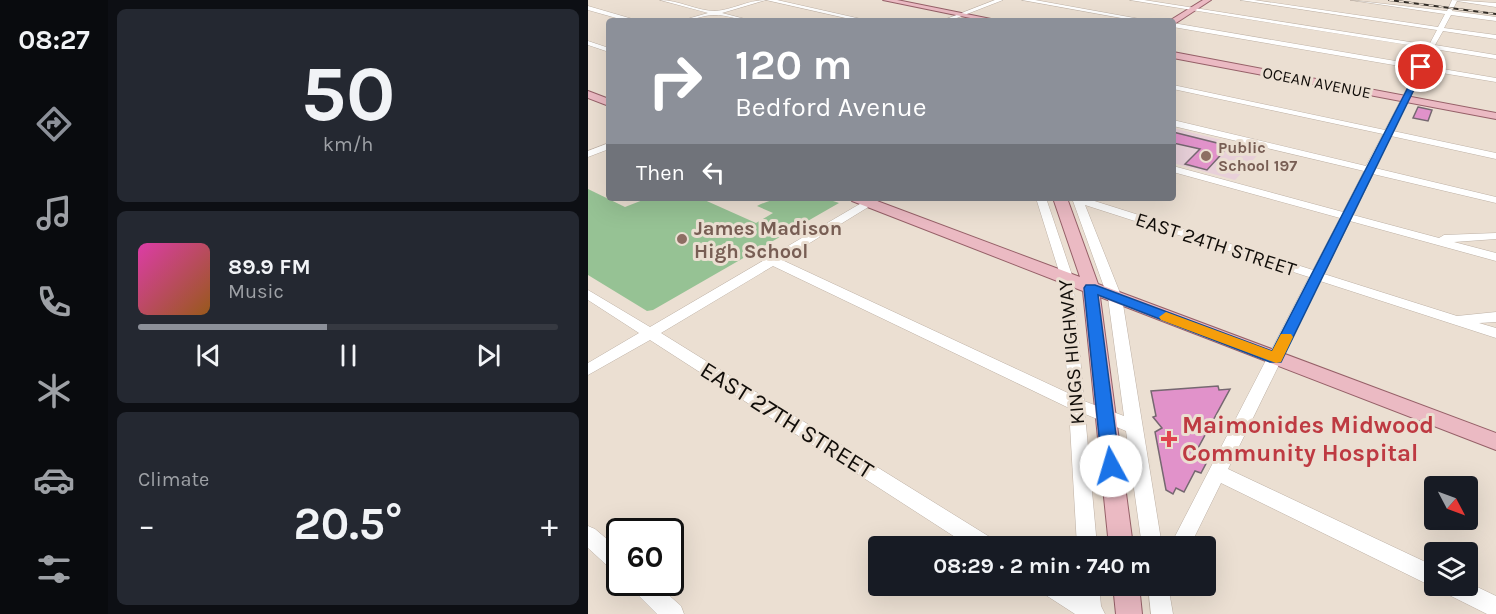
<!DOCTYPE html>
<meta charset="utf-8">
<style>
body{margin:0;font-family:Karla,sans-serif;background:#242831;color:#f1f3f6;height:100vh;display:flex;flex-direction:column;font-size:22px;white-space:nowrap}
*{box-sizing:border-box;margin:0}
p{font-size:20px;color:#9ea1a6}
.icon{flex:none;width:33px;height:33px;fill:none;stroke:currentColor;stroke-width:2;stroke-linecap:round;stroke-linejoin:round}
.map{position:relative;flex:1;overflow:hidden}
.sheet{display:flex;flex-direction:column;gap:9px;padding:9px;background:#0d0f14;width:480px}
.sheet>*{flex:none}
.hud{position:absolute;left:18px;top:18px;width:570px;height:183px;border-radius:6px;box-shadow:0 6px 24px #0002;background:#8c9099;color:#fff;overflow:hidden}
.needle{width:39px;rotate:131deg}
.fabs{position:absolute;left:836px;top:476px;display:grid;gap:12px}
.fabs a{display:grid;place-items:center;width:54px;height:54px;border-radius:6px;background:#171b24;box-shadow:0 6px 24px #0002;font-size:30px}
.speed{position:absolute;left:18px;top:518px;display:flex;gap:12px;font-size:30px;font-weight:700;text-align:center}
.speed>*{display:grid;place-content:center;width:78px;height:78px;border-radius:50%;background:#171b24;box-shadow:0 6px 24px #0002;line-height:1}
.speed .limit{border:3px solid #111;border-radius:9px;background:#fff;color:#111}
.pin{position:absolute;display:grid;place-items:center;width:51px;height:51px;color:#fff;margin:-26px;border:3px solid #fff;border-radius:50%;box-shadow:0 2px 6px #0007}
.me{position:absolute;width:66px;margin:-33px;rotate:354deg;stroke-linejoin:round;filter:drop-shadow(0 0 4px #0008)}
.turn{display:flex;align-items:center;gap:21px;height:126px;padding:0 30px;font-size:27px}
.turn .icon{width:78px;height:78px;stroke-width:2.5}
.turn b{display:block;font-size:42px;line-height:51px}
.then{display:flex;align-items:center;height:57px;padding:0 30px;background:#0003;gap:12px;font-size:22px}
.big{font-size:45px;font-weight:700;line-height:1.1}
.sheet .card{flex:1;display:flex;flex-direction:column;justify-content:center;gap:9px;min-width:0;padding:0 21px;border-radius:9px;background:#242831}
.sheet .dial{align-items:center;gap:0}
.dial b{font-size:78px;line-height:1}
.song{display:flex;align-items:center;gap:18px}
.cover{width:72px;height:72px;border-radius:9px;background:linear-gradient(135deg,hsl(320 70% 55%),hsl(30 70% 35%))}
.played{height:6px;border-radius:3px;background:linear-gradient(90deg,#8c9099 45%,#363941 45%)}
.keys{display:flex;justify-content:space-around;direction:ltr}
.heat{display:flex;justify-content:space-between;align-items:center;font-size:33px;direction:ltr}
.trip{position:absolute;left:280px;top:536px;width:348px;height:60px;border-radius:6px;background:#171b24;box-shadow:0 6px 24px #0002;font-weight:700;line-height:60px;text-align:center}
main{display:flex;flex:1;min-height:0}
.tabs{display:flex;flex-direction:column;width:108px;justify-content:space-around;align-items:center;background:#090b0e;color:#9ea1a6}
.tabs .icon{width:42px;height:42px}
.tabs .selected{color:#8c9099}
.tabs b{font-size:27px;color:#f1f3f6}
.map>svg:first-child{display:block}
.education{fill:#e8d0d9}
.green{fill:#96c294}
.building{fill:#e192ca;stroke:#766871;stroke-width:1.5}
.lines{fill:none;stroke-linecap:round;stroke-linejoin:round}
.minor-casing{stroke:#beb1a5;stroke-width:1}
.major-casing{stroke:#966068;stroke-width:2}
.minor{fill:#fff;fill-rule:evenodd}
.major{fill:#ebbac3;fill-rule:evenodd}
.rail-casing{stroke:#302b25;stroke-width:2}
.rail{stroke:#ebdfd2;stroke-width:1.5;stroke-dasharray:5;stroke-linecap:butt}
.route{fill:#1a73e8;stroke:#114b97;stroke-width:1.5}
.slow{fill:#f59e0b}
.education-dot{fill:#8d6e63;stroke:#ebdfd2;stroke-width:2}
.health-dot{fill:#e0444e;stroke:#ebdfd2;stroke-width:2}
.labels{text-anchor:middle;stroke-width:6;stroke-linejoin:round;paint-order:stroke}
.far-street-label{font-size:16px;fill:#110d09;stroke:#ebdfd2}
.far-education-label{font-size:16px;font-weight:bold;fill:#785e54;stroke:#ebdfd2;text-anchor:start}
.education-label{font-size:20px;font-weight:bold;fill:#785e54;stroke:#ebdfd2;text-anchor:start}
.street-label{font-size:20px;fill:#110d09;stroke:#ebdfd2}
.near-street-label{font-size:24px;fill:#110d09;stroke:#ebdfd2}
.near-health-label{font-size:24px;font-weight:bold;fill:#be3a42;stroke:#ebdfd2;text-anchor:start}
</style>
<main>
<nav class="tabs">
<b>08:27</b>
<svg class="icon selected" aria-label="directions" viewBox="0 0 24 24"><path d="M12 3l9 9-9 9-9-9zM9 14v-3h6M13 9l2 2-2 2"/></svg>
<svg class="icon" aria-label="music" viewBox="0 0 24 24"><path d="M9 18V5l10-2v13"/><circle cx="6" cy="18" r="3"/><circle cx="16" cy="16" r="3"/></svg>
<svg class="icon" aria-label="phone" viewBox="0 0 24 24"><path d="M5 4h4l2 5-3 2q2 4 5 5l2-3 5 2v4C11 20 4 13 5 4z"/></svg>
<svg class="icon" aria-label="climate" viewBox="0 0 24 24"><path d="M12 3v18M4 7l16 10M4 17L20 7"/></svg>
<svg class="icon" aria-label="car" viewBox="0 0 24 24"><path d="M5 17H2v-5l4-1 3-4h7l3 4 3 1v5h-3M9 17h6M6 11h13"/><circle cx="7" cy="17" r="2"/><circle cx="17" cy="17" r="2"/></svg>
<svg class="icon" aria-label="filters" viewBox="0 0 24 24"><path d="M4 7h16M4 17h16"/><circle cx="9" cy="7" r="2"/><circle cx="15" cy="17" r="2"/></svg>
</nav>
<section class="sheet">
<div class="card dial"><b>50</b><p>km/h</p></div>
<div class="card">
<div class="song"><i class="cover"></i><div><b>89.9 FM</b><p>Music</p></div></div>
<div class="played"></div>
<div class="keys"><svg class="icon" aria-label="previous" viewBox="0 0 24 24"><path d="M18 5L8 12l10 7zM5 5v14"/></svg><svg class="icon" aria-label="pause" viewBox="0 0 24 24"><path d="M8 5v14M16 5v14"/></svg><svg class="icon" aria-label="next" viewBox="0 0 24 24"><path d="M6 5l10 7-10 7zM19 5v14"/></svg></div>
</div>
<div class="card"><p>Climate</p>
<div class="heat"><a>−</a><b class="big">20.5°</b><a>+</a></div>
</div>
</section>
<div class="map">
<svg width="908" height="614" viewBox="0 0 908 614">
<rect width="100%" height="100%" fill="#ebdfd2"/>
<path class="education" d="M585,128L674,150L647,180L585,163Z"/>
<path class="green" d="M0,189L37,207L60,198H112L168,223L185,213L169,206C192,194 227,194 251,203L65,310L59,311L0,275Z"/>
<g class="building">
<path d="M830,107L844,110L840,121L825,118Z"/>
<path d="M585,132L641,146L619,170L597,164L612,149L585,143Z"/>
<path d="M630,386L631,390L642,389L609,450L622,456L613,473L607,471L596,492L588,488L585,494L578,490L567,432L574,428L565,417L568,416L563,391Z"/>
</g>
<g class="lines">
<defs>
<g id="minor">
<path d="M72,0C91,0 109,11 127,11C144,10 160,0 178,0L134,13L165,21C152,21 138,14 126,15C114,15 104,21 92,21L120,13Z"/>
<path d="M178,0H189L282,21H271Z"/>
<path d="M407,0H415L361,21H353Z"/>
<path d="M434,0H447L563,21H550Z"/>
<path d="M542,0H556L841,45L849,30L652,0H666L850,27L857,14L762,0L859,11L864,0L908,3V7L869,1L864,11L908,17V21L863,15L856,28L908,35V39L855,31L847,45L908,55V59L846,49L837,66L908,78V82L836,70L805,131L908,153V159L803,136L787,168L908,197V203L785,174L765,215L851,238L856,235L908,233V239L866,242L908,253V261L762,221L736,274L869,316L908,312V322L891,323L908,328V338L732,281L640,469L846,566V585H851L846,587L839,584L633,483L602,546H582L721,277L497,205L534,298L574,546H554L538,431L497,414L509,546H489L481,408L185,266L73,333L405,539L408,546H381L62,340L0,375V363L51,333L0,300V290L62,327L282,198H295L194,260L480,393L473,278L448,198H458L485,278L496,401L536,416L520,298L485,201L481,198H497L725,270L752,218L585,172V166L755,212L776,171L585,126V120L778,166L795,134L585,89V85L797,130L829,69L585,27V23L831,65L839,48Z"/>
<path d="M0,6L48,20L49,21H39L0,10Z"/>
<path d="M0,41L21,48V52L0,45Z"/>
<path d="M21,143V149L0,157V151Z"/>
<path d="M0,526L7,529L32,550V574L25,571L0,548Z"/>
<path d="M41,582H66L93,606L96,614H69L44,589Z"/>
<path d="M879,582L908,596V614H899L855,592L852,585H879Z"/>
<path d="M450,585H479L491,592V585H511L513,606L517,614H487L453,592Z"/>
<path d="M560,585H580L585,614H563Z"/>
</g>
<g id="major">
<path d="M295,0H309L413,21H397Z"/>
<path d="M615,0H623L588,23L581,21Z"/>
<path d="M585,52L908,113V119L585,58Z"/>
<path d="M0,91L21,99V106L0,98Z"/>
<path d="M262,198H281L492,277L465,198H479L510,284L908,433V450L512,297L545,546H521L495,291L264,201Z"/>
<path d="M525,585H551L554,614H528Z"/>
</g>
</defs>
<use href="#minor" class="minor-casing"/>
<use href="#major" class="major-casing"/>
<use href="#minor" class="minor"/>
<use href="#major" class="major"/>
<defs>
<path id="rail" d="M801,0L908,14"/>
</defs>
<use href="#rail" class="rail-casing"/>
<use href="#rail" class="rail"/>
</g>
<path class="route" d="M831,66L837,67L693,362H682L510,295L532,466L530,472L523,474L517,472L514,466L496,288L498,285H507L684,351Z"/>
<path class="slow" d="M578,312L684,351L693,334H703L705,337L693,362L688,363L573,320L571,317Z"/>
<g class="education-dot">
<circle cx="618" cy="156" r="6"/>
<circle cx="94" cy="239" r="6"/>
</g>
<path class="health-dot" d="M578 430h6v6h6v6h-6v6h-6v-6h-6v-6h6z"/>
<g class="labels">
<g class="far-street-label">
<text transform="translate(729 82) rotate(11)" y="6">OCEAN AVENUE</text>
</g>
<g class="far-education-label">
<text x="630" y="153">Public<tspan x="630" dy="18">School 197</tspan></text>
</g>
<g class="education-label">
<text x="106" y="235">James Madison<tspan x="106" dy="23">High School</tspan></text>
</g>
<g class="street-label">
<text transform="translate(628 244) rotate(18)" y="7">EAST 24TH STREET</text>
<text transform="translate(483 352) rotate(-95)" y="7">KINGS HIGHWAY</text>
</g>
<g class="near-street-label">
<text transform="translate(199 420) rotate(32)" y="8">EAST 27TH STREET</text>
</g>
<g class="near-health-label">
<text x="594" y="433">Maimonides Midwood<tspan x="594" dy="28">Community Hospital</tspan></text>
</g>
</g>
</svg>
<div class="fabs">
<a><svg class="needle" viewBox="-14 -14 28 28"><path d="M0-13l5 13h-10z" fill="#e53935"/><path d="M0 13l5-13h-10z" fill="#9ea1a6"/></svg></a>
<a><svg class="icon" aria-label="layers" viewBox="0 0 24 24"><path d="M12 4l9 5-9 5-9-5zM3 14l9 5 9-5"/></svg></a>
</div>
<div class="speed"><div class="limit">60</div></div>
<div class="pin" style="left:833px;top:67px;background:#d93025"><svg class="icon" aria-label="arrive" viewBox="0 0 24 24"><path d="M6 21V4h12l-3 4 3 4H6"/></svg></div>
<svg class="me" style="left:523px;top:466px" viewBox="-20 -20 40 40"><circle r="19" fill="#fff"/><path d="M0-13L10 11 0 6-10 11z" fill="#1a73e8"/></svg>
<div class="trip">08:29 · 2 min · 740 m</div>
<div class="hud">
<div class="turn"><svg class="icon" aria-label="right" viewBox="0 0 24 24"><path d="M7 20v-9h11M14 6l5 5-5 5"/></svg><div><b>120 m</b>Bedford Avenue</div></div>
<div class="then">Then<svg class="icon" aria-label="left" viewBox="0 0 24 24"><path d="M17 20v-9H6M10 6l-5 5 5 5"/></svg></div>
</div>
</div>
</main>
